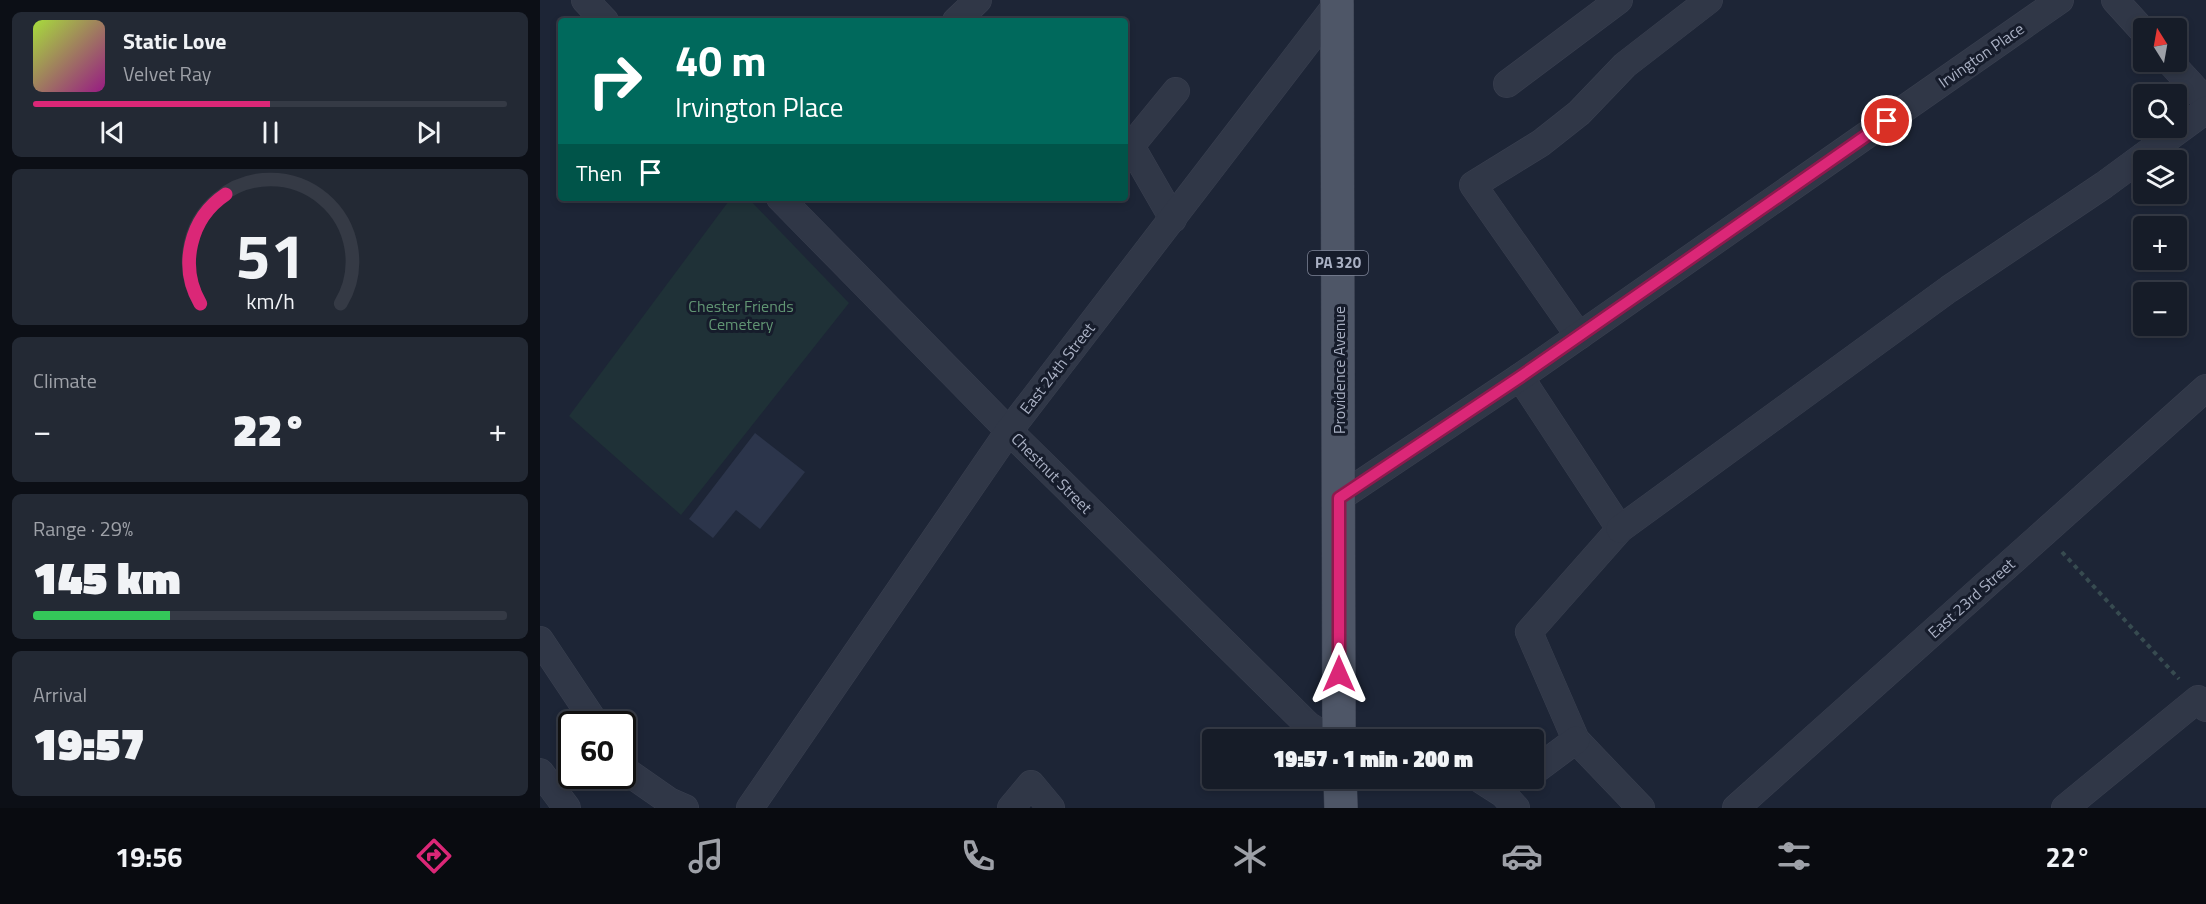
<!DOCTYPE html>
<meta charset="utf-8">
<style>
body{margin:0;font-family:"Titillium Web",sans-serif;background:#232934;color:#f1f3f6;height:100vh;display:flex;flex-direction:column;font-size:22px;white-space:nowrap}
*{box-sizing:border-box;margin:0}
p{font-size:20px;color:#9ea1a8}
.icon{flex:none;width:33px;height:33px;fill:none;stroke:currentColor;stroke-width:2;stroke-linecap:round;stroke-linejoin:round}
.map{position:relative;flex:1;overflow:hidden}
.drawer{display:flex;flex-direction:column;gap:12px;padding:12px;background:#0c0f16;width:540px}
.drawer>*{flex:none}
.hud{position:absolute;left:18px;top:18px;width:570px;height:183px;border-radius:6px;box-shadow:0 3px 9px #0003,0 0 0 2px #353a45;background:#00695c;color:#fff;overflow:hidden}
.needle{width:39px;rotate:349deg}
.tools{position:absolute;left:1593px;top:18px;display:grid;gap:12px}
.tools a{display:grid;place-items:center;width:54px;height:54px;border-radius:6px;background:#161c28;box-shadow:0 3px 9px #0003,0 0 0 2px #353a45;font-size:30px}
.speed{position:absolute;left:18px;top:711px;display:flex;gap:12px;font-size:30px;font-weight:700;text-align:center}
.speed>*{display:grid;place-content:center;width:78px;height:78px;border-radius:50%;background:#161c28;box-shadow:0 3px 9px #0003,0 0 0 2px #353a45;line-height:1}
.speed .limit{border:3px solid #111;border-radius:9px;background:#fff;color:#111}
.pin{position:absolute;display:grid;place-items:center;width:51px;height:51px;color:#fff;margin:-26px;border:3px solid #fff;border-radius:50%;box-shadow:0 2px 6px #0007}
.me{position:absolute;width:66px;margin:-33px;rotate:0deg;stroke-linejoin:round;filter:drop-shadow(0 0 4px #0008)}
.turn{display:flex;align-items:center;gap:21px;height:126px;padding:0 18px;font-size:27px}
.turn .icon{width:78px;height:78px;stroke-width:2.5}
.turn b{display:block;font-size:42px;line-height:51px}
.then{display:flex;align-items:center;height:57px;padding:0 18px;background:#0003;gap:12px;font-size:22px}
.big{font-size:45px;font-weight:800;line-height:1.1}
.drawer .widget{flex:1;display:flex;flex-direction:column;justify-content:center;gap:9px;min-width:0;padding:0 21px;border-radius:9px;background:#232934}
.drawer .dial{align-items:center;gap:0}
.dial svg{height:156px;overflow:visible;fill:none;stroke:#353a45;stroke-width:7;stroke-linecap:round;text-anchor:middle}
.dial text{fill:#f1f3f6;stroke:none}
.song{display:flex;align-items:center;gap:18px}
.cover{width:72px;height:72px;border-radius:9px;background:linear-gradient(135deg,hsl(80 70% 55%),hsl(310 70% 35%))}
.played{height:6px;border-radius:3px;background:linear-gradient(90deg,#db2777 50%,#353a45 50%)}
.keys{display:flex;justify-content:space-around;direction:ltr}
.heat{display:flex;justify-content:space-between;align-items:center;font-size:33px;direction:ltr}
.charge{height:9px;border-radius:4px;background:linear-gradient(90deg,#34c759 29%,#353a45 0)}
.trip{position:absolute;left:662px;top:729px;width:342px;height:60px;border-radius:6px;background:#161c28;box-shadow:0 3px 9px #0003,0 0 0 2px #353a45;font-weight:800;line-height:60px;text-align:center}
.dock{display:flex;height:96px;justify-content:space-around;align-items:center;background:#090b10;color:#9ea1a8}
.dock .icon{width:42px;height:42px}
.dock .on{color:#db2777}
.dock b{font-size:27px;color:#f1f3f6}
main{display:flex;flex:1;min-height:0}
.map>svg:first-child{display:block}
.green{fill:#1f3137}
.building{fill:#2c354b}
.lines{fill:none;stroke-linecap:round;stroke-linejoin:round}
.minor-casing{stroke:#3a4050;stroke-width:28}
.major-casing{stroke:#3a4050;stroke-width:34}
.path{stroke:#374b50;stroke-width:4;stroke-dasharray:4.5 4.5;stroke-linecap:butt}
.minor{stroke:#303747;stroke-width:27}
.major{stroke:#4e5667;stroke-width:33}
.route-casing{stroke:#8e194d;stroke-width:15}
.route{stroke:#db2777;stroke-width:10}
.labels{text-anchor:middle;stroke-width:6;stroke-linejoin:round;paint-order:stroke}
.shield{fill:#161c2b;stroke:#7e8496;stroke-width:1.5}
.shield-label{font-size:15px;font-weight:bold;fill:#aab1c4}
.street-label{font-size:16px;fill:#aab1c4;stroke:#161c2b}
.park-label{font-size:16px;fill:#619573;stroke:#161c2b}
</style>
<main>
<section class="drawer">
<div class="widget">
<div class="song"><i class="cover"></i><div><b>Static Love</b><p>Velvet Ray</p></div></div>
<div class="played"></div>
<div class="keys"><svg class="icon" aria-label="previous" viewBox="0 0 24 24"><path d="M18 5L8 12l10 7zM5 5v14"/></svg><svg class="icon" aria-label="pause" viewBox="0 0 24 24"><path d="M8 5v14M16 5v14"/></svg><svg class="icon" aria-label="next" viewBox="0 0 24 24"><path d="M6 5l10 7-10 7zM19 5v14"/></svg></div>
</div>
<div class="widget dial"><svg viewBox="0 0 100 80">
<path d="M14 69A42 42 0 1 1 86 69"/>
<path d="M14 69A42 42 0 0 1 27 13" stroke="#db2777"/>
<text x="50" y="56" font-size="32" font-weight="700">51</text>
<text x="50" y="72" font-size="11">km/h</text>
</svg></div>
<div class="widget"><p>Climate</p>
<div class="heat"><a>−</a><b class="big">22°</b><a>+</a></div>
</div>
<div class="widget"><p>Range · 29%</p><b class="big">145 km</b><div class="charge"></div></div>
<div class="widget"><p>Arrival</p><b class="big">19:57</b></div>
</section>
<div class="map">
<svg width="1666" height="808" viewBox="0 0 1666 808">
<rect width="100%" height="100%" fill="#1d2536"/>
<path class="green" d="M191,198H208L309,303L141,515L29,416Z"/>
<path class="building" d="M215,433L265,472L220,529L196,510L173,538L149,519Z"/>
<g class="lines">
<defs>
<g id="minor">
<path d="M45,0L65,21"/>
<path d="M1575,0L1604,32"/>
<path d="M416,21L438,0"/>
<path d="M1630,62L1666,101"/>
<path d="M967,84L1079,0"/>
<path d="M240,198L469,431L768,725L792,740"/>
<path d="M633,219L591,146L636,91"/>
<path d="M1039,336L933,185L1001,143L1039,113L1085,65L1169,0"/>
<path d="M980,377L1080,529L989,632L1036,740L1101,808"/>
<path d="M799,498L980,377L1520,0"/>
<path d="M1080,529L1409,289L1564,185L1666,110"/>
<path d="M0,640L56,724"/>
<path d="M82,765L86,771L129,801L145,808"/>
<path d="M0,772L27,808"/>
<path d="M993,772L1036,740"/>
<path d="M938,778L963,794L976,808"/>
<path d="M210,808L469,431L800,0"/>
<path d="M471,808L491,784L511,808"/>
<path d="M1196,808L1666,388"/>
<path d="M1525,808L1658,699L1666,708"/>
</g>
<g id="major">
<path d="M797,0L799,740"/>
<path d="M800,778L801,808"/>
</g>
</defs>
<use href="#minor" class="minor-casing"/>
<use href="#major" class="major-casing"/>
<path class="path" d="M1522,552L1639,679"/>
<use href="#minor" class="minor"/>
<use href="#major" class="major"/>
</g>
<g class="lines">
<defs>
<path id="route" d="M799,674V498L980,377L1347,121"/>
</defs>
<use href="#route" class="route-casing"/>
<use href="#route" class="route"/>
</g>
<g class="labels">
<rect class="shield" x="768" y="251" width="60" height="24" rx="4.5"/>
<g class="shield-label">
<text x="798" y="268">PA 320</text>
</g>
<g class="street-label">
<text transform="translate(1441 55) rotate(-35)" y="6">Irvington Place</text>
<text transform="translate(517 368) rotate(-52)" y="6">East 24th Street</text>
<text transform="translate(799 370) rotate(-90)" y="6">Providence Avenue</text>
<text transform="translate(512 473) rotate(45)" y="6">Chestnut Street</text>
<text transform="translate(1431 598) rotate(-42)" y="6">East 23rd Street</text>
</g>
<g class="park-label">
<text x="201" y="312">Chester Friends<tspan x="201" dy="18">Cemetery</tspan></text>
</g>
</g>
</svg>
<div class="tools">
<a><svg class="needle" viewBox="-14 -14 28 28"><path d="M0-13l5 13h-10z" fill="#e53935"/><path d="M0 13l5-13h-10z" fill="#9ea1a8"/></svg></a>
<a><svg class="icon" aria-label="search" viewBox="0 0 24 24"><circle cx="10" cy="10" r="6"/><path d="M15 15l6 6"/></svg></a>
<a><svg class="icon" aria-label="layers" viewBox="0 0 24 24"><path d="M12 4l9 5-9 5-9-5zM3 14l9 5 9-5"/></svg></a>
<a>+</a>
<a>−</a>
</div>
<div class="speed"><div class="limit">60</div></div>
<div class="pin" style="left:1347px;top:121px;background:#d93025"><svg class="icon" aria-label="arrive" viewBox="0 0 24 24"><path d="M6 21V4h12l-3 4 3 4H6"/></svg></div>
<svg class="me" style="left:799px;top:674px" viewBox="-20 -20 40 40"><path d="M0-17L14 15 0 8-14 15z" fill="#db2777" stroke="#fff" stroke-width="4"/></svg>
<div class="trip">19:57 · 1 min · 200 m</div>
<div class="hud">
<div class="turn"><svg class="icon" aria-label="right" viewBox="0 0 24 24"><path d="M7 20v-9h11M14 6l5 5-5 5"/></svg><div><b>40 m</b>Irvington Place</div></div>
<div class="then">Then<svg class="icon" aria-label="arrive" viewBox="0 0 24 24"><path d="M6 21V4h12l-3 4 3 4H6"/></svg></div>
</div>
</div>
</main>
<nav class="dock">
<b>19:56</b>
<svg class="icon on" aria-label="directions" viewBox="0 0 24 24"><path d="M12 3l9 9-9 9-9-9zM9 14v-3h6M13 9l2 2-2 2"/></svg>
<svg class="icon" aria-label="music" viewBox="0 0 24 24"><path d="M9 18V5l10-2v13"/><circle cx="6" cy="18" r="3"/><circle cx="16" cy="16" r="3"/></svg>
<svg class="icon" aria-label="phone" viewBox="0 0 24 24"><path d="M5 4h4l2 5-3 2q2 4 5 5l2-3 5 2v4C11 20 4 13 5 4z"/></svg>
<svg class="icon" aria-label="climate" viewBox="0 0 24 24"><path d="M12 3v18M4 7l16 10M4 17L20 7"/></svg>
<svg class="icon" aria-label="car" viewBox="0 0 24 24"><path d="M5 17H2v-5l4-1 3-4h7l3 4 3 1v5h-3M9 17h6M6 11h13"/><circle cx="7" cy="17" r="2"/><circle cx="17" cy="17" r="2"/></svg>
<svg class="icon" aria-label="filters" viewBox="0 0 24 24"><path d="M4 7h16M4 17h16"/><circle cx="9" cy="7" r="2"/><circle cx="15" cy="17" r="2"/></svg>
<b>22°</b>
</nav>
